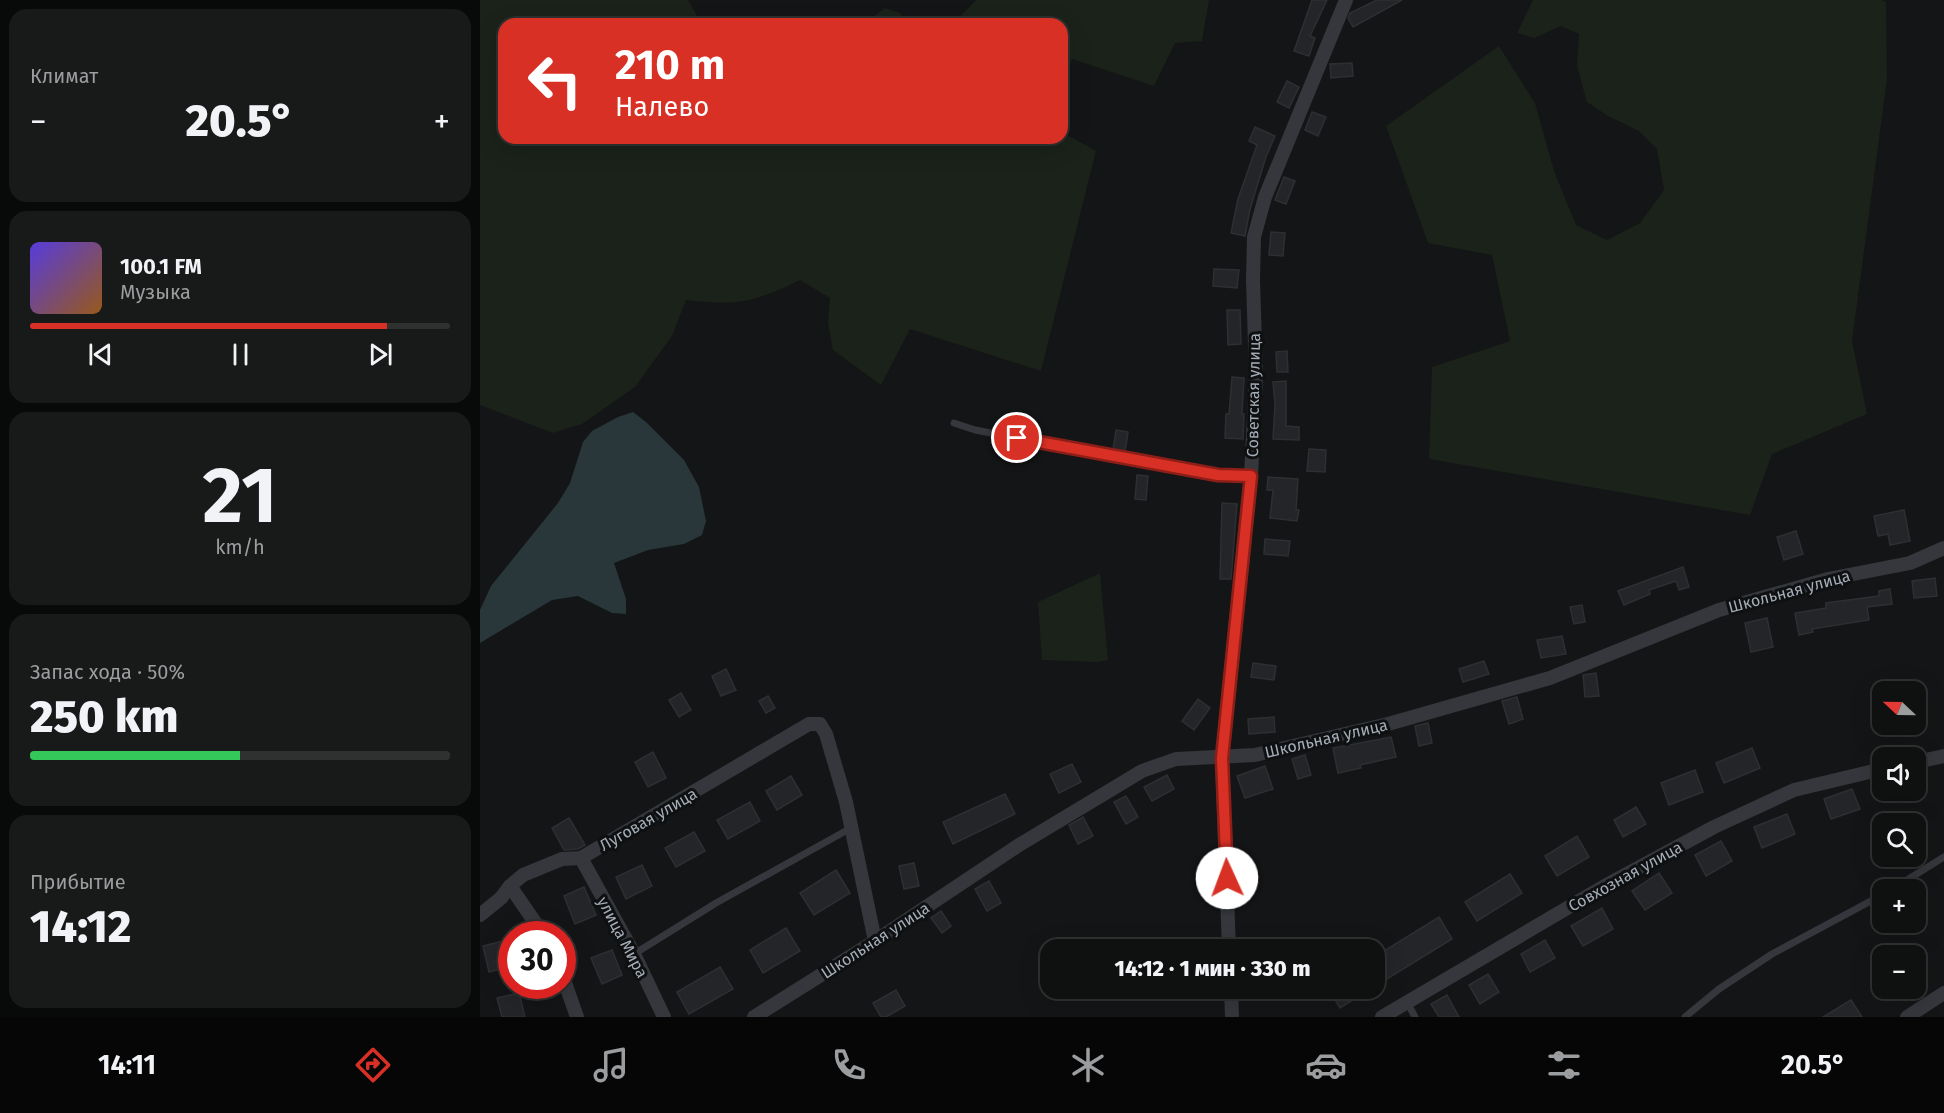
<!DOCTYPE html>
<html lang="ru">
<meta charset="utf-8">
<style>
body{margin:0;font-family:"Fira Sans",sans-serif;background:#181919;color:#f1f3f6;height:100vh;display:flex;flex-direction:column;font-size:22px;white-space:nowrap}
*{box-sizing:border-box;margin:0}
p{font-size:20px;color:#9b9d9f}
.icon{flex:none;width:33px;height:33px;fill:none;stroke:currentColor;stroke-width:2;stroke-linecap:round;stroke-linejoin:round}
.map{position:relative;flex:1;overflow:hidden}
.details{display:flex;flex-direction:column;gap:9px;padding:9px;background:#080909;width:480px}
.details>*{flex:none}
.hud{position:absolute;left:18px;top:18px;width:570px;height:126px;border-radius:18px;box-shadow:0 6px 24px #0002,0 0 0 2px #2f3030;background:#d93025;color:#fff;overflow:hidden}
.needle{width:39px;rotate:292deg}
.controls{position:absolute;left:1392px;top:681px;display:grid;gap:12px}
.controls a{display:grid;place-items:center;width:54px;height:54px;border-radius:12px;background:#0f1010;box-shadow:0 6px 24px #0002,0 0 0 2px #2f3030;font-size:30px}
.speed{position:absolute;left:18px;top:921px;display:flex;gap:12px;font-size:30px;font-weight:700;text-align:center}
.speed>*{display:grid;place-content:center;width:78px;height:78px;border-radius:50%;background:#0f1010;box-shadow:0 6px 24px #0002,0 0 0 2px #2f3030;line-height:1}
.speed .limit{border:9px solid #d22;background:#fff;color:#111}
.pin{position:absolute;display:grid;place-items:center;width:51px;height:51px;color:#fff;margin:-26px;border:3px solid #fff;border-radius:50%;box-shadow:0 2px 6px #0007}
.me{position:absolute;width:66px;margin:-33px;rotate:358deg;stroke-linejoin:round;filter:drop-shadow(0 0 4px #0008)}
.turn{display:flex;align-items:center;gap:21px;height:126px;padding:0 18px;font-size:27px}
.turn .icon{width:78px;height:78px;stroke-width:2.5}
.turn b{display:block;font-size:42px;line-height:51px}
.big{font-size:45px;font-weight:800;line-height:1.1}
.details .widget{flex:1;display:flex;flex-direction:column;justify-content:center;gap:9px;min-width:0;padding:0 21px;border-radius:18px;background:#181919}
.details .dial{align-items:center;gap:0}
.dial b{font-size:78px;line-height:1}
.song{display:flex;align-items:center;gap:18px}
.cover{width:72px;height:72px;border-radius:9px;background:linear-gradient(135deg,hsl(250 70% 55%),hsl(30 70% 35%))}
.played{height:6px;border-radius:3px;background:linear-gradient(90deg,#d93025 85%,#2f3030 85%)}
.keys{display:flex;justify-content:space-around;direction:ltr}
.heat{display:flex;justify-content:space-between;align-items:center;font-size:33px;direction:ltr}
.charge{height:9px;border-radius:4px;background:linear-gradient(90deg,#34c759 50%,#2f3030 0)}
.trip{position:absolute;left:560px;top:939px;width:345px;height:60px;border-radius:18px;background:#0f1010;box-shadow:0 6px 24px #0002,0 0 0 2px #2f3030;font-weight:800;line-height:60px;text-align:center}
.dock{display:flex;height:96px;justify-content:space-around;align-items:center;background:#060606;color:#9b9d9f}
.dock .icon{width:42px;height:42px}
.dock .selected{color:#d93025}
.dock b{font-size:27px;color:#f1f3f6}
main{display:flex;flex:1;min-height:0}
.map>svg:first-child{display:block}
.green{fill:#1a221a}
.water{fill:#29373b}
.building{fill:#242528;stroke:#2e2f33;stroke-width:1.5}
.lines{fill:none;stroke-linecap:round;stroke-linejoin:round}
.service{stroke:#35373c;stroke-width:7}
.minor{stroke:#35373c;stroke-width:14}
.route-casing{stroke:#8d1f18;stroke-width:15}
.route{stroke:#d93025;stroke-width:10}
.labels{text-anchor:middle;stroke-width:6;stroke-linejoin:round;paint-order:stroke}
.street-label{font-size:16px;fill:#a5aeb8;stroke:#0f1011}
</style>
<main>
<section class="details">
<div class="widget"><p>Климат</p>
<div class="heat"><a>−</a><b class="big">20.5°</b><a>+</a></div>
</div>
<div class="widget">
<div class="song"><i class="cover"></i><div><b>100.1 FM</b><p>Музыка</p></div></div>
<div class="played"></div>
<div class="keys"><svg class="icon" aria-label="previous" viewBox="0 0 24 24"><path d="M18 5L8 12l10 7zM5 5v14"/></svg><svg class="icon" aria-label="pause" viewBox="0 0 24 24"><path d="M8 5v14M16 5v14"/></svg><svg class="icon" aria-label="next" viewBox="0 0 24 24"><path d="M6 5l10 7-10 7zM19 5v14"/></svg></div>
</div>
<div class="widget dial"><b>21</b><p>km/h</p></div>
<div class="widget"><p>Запас хода · 50%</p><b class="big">250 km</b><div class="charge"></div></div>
<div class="widget"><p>Прибытие</p><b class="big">14:12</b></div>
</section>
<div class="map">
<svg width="1464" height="1017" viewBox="0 0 1464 1017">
<rect width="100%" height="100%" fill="#141516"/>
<g class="green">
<path d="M0,0H208L222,24H24V138H582V132L616,151L561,371L430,329L401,385L353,350L348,323L350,298L320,280C272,303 258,306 206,300L192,336L155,387L102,424L73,433L0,405Z"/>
<path d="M496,0H729L722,41L695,43L674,86L592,59L582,86V24H473Z"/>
<path d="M1053,0H1401L1406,2L1407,79L1372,341L1387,414L1292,454L1270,515L949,459L952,367L1030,341L1012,255L948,243L906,126L1019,46L1055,103L1074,171L1096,225L1127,240L1160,223L1184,190L1177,149L1159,131L1128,116L1107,102L1097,66L1099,34L1081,26L1054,38L1037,33Z"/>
<path d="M405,8L420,13L427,24H384Z"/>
<path d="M620,573L628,660L618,662L562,660L558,602Z"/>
</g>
<path class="water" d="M153,412L166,422L204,460L219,487L226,521L222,535L204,544L168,550L134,563L146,599V614L132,613L98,596L72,600L0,643V610L11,586L78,503L90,483L103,442L112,431L138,417Z"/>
<g class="building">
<path d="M832,0H847L830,36L835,38L829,56L814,51Z"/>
<path d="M897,0H922L873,27L868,18L870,13Z"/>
<path d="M872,63L873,76L851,78L850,64Z"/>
<path d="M807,81L819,87L809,108L797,102Z"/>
<path d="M832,112L846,117L838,136L825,130Z"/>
<path d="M775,127L795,136L786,157L770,209L765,236L751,233L758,199L777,145L769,141Z"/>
<path d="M804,177L815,181L806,204L795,200Z"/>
<path d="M791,232L805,233L803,256L789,255Z"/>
<path d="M734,269L759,270L757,288L733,286Z"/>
<path d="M747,310H760L761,344L748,345Z"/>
<path d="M807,351L808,372H797L796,352Z"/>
<path d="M752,377L764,378L762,414H764L763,439L745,438L746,414H749Z"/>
<path d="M806,381V426L819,427V440L793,439L795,404L793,382Z"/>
<path d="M636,430L648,432L645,452L633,450Z"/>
<path d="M829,449L846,450L845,472L827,471Z"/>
<path d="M657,475L668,476L666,500L655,499Z"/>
<path d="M788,477L818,479L816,510H819L817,521L790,518L793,490H787Z"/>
<path d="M742,503L757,504L751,579H740Z"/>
<path d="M1424,510L1430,541L1410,545L1408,534L1398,536L1394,516Z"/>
<path d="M1316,531L1323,554L1304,560L1297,537Z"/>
<path d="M785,539L810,541L808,556L784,554Z"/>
<path d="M1203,567L1209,587L1199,590L1196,581L1169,590L1170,594L1144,605L1138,591Z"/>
<path d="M1455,578L1457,596L1434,598L1432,581Z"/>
<path d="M1410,589L1412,604L1387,607L1389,620L1332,629L1333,632L1319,635L1315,613L1346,608V603L1399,596V591Z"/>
<path d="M1102,605L1105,622L1094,624L1090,607Z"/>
<path d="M1287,618L1293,647L1271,652L1265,623Z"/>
<path d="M1082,636L1086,654L1061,658L1057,640Z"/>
<path d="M1004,661L1009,674L983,682L979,669Z"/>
<path d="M773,663L796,666L794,680L771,677Z"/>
<path d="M246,669L256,690L241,696L232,676Z"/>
<path d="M1116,673L1119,696L1105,697L1103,675Z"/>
<path d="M201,693L211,710L199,717L189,700Z"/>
<path d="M288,696L295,708L286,713L279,701Z"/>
<path d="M1037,697L1043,719L1029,724L1022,701Z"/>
<path d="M718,699L730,708L714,730L702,721Z"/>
<path d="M794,717L795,732L769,734L768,719Z"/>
<path d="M948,723L952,743L939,746L935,726Z"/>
<path d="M911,737L916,757L880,765L881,768L858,773L853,748Z"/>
<path d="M1272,748L1280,768L1244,783L1236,763Z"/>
<path d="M173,752L186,778L168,787L155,762Z"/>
<path d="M825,755L831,775L818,779L812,759Z"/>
<path d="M592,764L601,782L579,793L570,774Z"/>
<path d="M785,766L793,789L765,798L757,776Z"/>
<path d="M1215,770L1223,792L1189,805L1181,783Z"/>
<path d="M687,775L694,789L672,801L664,787Z"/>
<path d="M311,776L322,795L297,810L286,791Z"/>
<path d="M1372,789L1380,809L1351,819L1344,799Z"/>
<path d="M525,794L535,814L473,844L463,822Z"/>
<path d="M646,796L658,817L646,824L634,802Z"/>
<path d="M270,802L280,821L248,839L237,820Z"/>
<path d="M1156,807L1166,824L1143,837L1134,820Z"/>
<path d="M1307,814L1315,834L1282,848L1274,827Z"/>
<path d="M603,817L613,836L598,844L589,825Z"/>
<path d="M89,818L105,845L98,849L84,850L72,828Z"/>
<path d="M214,832L225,851L196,867L185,848Z"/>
<path d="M1097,836L1109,857L1077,876L1065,856Z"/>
<path d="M1241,841L1252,861L1226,876L1215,855Z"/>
<path d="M434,863L439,886L424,889L419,866Z"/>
<path d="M162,865L172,886L146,899L136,877Z"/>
<path d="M356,870L370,893L334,915L320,893Z"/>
<path d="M1179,873L1192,893L1165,910L1152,891Z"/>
<path d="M1030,874L1042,893L997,921L985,902Z"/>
<path d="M509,881L521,903L507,911L495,889Z"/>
<path d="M104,887L116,915L95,924L84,896Z"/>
<path d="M1122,908L1133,929L1103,946L1091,926Z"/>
<path d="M461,911L471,926L462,933L451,918Z"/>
<path d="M959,917L972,939L894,987V942L901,953Z"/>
<path d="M306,928L320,951L283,973L270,950Z"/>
<path d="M27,940L32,966L9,972L3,946Z"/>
<path d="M1065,940L1075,958L1050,972L1041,954Z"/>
<path d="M132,950L142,975L122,984L111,958Z"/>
<path d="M240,967L253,989L209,1014L197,992Z"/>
<path d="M1008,974L1019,992L1000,1004L989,985Z"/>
<path d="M848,988H892L860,1008Z"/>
<path d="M416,990L425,1006L406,1017H401L393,1003Z"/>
<path d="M39,993L45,1017H22L17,998Z"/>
<path d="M967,995L979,1017H959L951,1004Z"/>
<path d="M1371,1000L1382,1017H1343Z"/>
</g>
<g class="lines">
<g class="service">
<path d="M474,423L495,430L738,475L771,476"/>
<path d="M1411,890L1464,857"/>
<path d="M154,954L236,903L371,828"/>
<path d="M927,1002L935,1017"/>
<path d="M1205,1017L1239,989L1292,954L1402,895"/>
</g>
<g class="minor">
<path d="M1436,762L1464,756"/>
<path d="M101,858L154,954L184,1017"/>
<path d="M30,886L63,934"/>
<path d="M0,915L21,898L30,886L43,875L82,859L101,858L329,724H340L346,734L366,802L395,941"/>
<path d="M749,950L742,758L771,476L776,377L773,280L774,237L785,197L866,0"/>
<path d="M82,974L97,1017"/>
<path d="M751,988L752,1017"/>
<path d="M274,1017L395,941L539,845L662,771L696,759L775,755L908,724L1070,678L1239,610L1348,579L1430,563L1464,548"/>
<path d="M902,1017L1123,887L1234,827L1314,790L1402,769"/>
<path d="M1427,1017L1464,993"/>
</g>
</g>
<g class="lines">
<defs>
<path id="route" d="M537,438L738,475L771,476L742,758L747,878"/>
</defs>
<use href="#route" class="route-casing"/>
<use href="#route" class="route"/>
</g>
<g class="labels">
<g class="street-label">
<text transform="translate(773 395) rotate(-89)" y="6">Советская улица</text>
<text transform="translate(1309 591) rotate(-15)" y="6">Школьная улица</text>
<text transform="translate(846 738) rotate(-13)" y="6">Школьная улица</text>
<text transform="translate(168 819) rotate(-30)" y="6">Луговая улица</text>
<text transform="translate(1145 876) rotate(-29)" y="6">Совхозная улица</text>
<text transform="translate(143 937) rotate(62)" y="6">улица Мира</text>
<text transform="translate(395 940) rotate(-33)" y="6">Школьная улица</text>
</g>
</g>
</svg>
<div class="controls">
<a><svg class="needle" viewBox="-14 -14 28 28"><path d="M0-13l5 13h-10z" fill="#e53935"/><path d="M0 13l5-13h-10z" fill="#9b9d9f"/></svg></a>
<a><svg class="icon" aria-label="sound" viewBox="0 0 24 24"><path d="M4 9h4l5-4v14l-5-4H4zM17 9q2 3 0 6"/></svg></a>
<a><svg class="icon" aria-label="search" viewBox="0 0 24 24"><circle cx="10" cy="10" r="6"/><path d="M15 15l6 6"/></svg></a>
<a>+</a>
<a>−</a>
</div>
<div class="speed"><div class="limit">30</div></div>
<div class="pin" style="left:537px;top:438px;background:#d93025"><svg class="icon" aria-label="arrive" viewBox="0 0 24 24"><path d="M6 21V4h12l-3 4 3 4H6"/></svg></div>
<svg class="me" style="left:747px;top:878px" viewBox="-20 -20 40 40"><circle r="19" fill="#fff"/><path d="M0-13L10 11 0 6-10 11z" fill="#d93025"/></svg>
<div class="trip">14:12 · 1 мин · 330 m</div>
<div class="hud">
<div class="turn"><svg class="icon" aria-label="left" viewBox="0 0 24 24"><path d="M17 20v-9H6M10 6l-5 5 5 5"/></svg><div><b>210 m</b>Налево</div></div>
</div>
</div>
</main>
<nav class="dock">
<b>14:11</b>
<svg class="icon selected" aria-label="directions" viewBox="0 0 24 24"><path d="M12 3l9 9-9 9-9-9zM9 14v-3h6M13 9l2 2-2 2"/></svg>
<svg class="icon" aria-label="music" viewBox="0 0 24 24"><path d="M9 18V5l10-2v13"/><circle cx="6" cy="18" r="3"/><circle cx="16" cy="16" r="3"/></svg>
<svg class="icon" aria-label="phone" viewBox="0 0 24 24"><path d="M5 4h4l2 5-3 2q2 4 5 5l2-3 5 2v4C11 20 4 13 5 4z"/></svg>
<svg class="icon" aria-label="climate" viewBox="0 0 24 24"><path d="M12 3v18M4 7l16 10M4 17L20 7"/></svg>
<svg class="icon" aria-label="car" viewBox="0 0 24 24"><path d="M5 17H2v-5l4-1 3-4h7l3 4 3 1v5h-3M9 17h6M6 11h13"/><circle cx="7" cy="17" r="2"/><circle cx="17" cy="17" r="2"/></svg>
<svg class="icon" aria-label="filters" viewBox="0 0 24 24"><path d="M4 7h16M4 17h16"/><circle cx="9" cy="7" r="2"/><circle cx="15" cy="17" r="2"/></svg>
<b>20.5°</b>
</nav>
